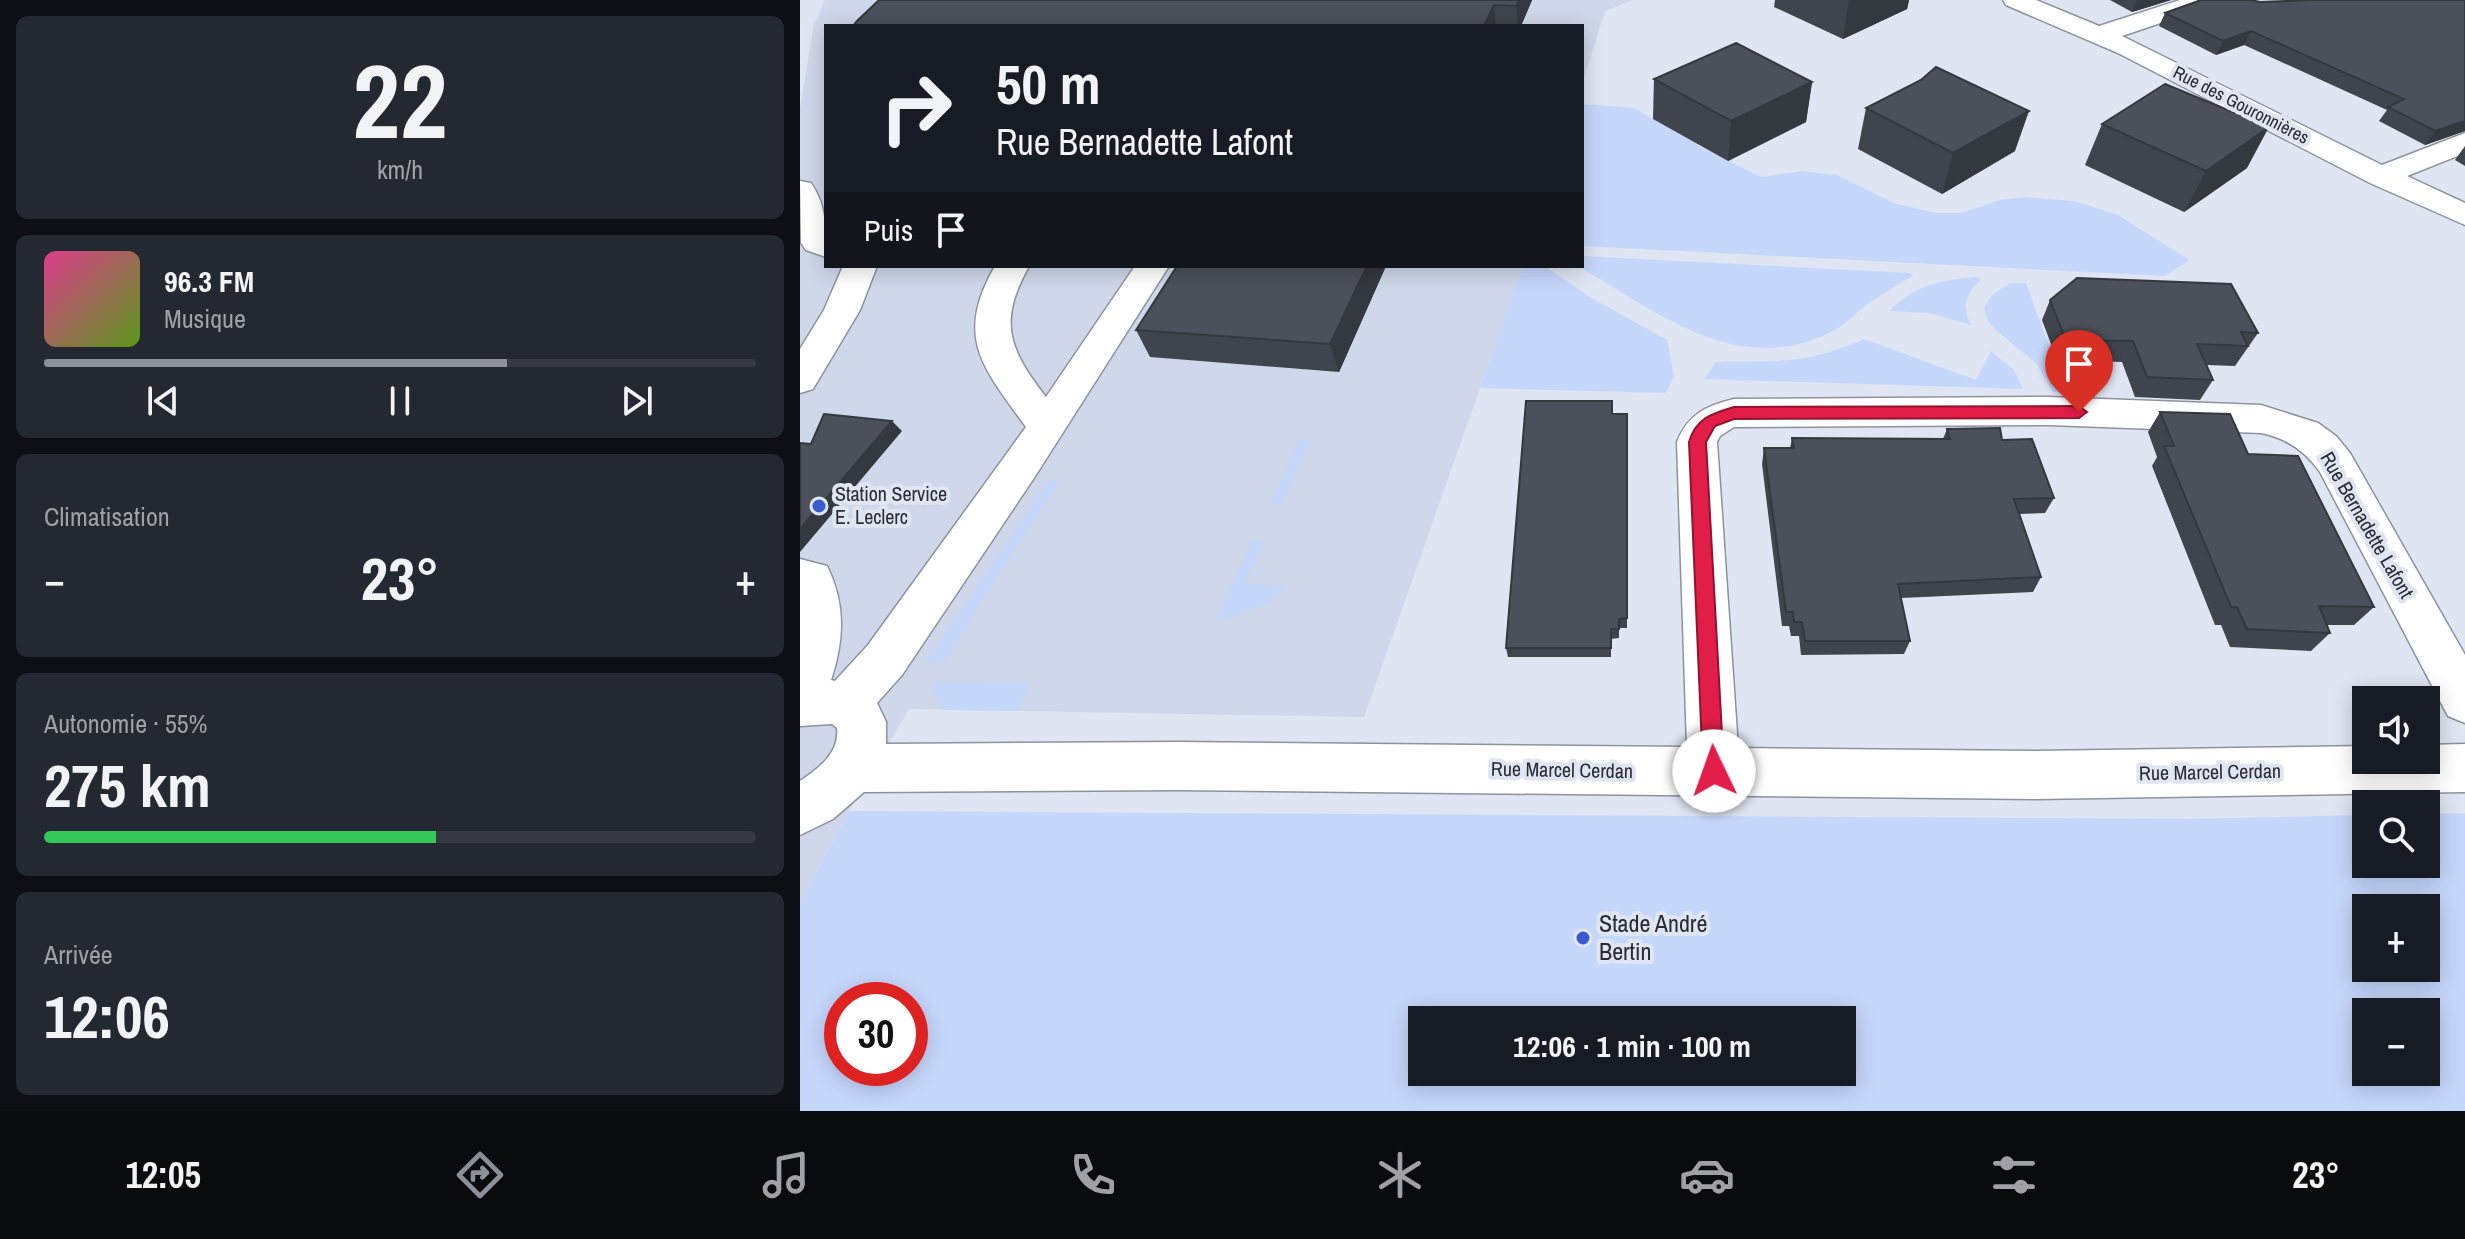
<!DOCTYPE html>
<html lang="fr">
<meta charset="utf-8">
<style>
body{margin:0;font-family:"Archivo Narrow",sans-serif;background:#242831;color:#f1f3f6;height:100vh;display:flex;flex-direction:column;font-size:30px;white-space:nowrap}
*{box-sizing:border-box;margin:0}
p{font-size:26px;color:#9ea1a6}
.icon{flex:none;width:44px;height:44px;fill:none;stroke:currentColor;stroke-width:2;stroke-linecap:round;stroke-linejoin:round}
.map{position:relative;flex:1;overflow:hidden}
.drawer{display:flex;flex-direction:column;gap:16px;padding:16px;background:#0d0f14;width:800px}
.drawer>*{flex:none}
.banner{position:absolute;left:24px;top:24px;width:760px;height:244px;border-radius:0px;box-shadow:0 4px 20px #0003;background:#171b24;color:#f1f3f6;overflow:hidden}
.controls{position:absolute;left:1552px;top:686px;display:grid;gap:16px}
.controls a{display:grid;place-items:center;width:88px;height:88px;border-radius:0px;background:#171b24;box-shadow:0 4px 20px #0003;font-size:40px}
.speed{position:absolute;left:24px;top:982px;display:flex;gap:16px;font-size:40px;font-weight:700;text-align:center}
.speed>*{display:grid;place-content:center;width:104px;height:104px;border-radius:50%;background:#171b24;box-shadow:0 4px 20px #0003;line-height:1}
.speed .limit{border:12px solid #d22;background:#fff;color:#111}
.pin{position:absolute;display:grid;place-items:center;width:68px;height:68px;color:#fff;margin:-82px -34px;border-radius:50% 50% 50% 0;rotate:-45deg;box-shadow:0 0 8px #0007}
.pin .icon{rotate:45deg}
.me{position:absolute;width:88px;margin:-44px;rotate:357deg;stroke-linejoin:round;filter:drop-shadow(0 0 6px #0008)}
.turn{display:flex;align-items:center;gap:28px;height:168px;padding:0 40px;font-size:36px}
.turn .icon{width:104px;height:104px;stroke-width:2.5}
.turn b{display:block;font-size:56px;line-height:68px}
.then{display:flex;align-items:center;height:76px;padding:0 40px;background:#0003;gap:16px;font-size:30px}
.big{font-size:60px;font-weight:800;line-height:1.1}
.drawer .tile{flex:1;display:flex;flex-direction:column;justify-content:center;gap:12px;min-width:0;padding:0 28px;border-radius:12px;background:#242831}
.drawer .dial{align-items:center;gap:0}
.dial b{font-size:104px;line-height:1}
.song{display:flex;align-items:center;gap:24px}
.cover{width:96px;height:96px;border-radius:12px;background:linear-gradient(135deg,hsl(330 70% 55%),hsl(90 70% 35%))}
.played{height:8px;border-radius:4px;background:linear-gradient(90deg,#8c9099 65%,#363941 65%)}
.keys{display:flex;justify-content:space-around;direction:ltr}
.heat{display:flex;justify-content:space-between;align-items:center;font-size:44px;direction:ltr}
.charge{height:12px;border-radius:6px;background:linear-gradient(90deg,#34c759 55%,#363941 0)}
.trip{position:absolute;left:608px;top:1006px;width:448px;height:80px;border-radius:0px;background:#171b24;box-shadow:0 4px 20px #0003;font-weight:800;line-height:80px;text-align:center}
.menu{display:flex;height:128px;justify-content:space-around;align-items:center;background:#090b0e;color:#9ea1a6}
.menu .icon{width:56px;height:56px}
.menu .active{color:#8c9099}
.menu b{font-size:36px;color:#f1f3f6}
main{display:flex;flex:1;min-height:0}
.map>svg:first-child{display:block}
.built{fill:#cfd8ea}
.green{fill:#c6d7fc;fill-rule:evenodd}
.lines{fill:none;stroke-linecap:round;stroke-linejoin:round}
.minor-casing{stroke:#8d929e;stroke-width:3}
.minor{fill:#fff;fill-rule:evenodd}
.wall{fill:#40454d}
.shaded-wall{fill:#34383f}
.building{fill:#4b505a;stroke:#34383f;stroke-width:2}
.route{fill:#e11d48;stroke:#92132f;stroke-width:2}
.poi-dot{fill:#385ccd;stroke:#dfe5f2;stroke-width:3}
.labels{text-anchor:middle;stroke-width:8;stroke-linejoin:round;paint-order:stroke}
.far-street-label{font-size:18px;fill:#2a2c31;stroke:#dfe5f2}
.poi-label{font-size:20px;fill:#2a2c31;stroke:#dfe5f2;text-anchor:start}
.street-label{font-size:20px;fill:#2a2c31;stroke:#dfe5f2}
.near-poi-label{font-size:24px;fill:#2a2c31;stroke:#dfe5f2;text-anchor:start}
</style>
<main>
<section class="drawer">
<div class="tile dial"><b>22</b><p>km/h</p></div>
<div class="tile">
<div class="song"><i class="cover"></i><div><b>96.3 FM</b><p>Musique</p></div></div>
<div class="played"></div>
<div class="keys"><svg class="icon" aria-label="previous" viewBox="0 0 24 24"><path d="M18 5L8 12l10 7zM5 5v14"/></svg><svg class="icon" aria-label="pause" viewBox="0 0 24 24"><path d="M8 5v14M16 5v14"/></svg><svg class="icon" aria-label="next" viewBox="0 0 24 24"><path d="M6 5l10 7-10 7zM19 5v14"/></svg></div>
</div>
<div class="tile"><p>Climatisation</p>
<div class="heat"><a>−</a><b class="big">23°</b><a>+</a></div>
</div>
<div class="tile"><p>Autonomie · 55%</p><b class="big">275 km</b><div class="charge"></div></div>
<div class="tile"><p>Arrivée</p><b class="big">12:06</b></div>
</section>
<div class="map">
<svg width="1665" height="1111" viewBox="0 0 1665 1111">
<rect width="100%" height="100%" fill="#dfe5f2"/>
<path class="built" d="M25,0H833L805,11L782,84V26H26V266H723L564,717L109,709L49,811L0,903V108L14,25Z"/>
<g class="green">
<path d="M782,104L834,108L853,119L908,138L897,145L961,177L1001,171L1037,175L1094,203L1136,213H1160L1201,200L1224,197L1274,201L1318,215L1389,260L1365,276L782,246Z"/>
<path d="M782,256L1109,273L1113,275C1101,284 1085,292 1072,301C1058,310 1047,324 1033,331C938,380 858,312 778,266H782Z"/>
<path d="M723,266H745L790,297L867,340L874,376L866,393L680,388Z"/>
<path d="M1178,277L1181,280C1165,294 1162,305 1171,325L1129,313L1090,311C1114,285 1144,279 1178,277Z"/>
<path d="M1210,283H1226L1266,393L1253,392L1237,364L1197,331L1188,321L1184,308L1192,295Z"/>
<path d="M1064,339L1176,380L1191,351L1214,370L1223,389L904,379L916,362C978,361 1005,365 1064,339Z"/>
<path d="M500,439L510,440L481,504L471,503Z"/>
<path d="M249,481H259L184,596L145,662L125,663Z"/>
<path d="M452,541L464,542L445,583L487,587L464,605L415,622Z"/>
<path d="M136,681L230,682L218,711L144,710L133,691Z"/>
<path d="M49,811L1391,819L1566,815V864H1626V814L1665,813V1111H0V903ZM1566,908H1626V968H1566ZM42,1000H110V1068H42ZM1566,1012H1626V1072H1566ZM622,1020H1042V1072H622Z"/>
</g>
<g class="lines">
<defs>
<g id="minor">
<path d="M1203,0H1236L1299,26L1380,0H1417L1414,5L1322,36L1582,165L1665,133V153L1607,176L1665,203V225L1570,183L1318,53L1206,5Z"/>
<path d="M0,181L11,183C27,206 26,231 26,257L6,250L1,243Z"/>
<path d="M43,266H77L60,310L13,389L0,393V349L24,310Z"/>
<path d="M195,266H229C198,322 208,348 246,397L335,266H369L234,478L102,675L77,703L86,722V744L379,742L887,747L877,442C888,414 906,406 934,399L1249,397L1461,405L1518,423L1536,436L1550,453L1665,655V723L1648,716L1520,472C1505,451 1487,438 1461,433L1249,425L934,427L920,436L917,442L938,748L1236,751L1566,746V760H1626V745L1665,744V792L1236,799L379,790L64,792L33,819L0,835V781C18,769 40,753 37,728L32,724L0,726V559L27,566C46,604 44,641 31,680L35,681L68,645L226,427C183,367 154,338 195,266Z"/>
</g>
</defs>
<use href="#minor" class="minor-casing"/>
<use href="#minor" class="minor"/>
</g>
<g class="wall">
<path d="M79,0H732L721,26H53Z"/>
<path d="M975,0H1109L1107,9L1043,39L974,7Z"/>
<path d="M1310,0H1371L1332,12Z"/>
<path d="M1665,0V131L1625,145L1579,121L1587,110L1444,45L1416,55L1359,26L1365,13L1460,2Z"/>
<path d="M854,79L1012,82L1006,122L928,161L853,119Z"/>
<path d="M1066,108L1215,151L1142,194L1058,149Z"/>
<path d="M1302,124L1447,168L1384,212L1285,165Z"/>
<path d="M1665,146V166L1655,160Z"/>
<path d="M586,266L539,372L350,357L336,330Z"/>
<path d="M1250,300L1458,333L1435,366L1407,365L1413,380L1400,400L1335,397L1322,362L1257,360L1242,320Z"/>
<path d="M1360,412L1448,454L1574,607L1554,625H1526L1530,633L1511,651L1430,647L1421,625H1415L1352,466L1357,457L1348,432Z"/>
<path d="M812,414H827V628H819V638L811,639V657H708L706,648Z"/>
<path d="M1147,429L1202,440L1254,498L1245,513L1219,514L1241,577L1233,592L1101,598L1110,641L1104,654L1001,655L999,636H991L989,626H982L962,464L964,448H990L992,438L1143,439Z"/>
</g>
<g class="shaded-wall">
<path d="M719,0H732L721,26H718L716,6Z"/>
<path d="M1049,0H1109L1107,9L1043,39Z"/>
<path d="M1337,0H1371L1332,12Z"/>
<path d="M694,5L696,26H684Z"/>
<path d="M1451,31L1444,45L1416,55L1423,41Z"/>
<path d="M1012,82L1006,122L928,161L931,121Z"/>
<path d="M1229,111L1215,151L1142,194L1153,153Z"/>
<path d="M1665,121V131L1625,145L1635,131Z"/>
<path d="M1469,127L1447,168L1384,212L1406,171Z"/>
<path d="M567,266H586L539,372L530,344Z"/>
<path d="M92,421L102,431L0,552V529Z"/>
</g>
<g class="building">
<path d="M79,0H719L716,6L694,5L684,26H53L57,21Z"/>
<path d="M1401,0H1451L1460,2L1511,0H1665V121L1635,131L1588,107L1604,99L1451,31L1423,41L1365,13Z"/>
<path d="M936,43L1012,82L931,121L854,79Z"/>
<path d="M1136,67L1229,111L1153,153L1066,108L1121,80Z"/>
<path d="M1365,84L1469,127L1406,171L1302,124Z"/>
<path d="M377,266H567L530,344L336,330Z"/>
<path d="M1277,278L1431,284L1458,333L1441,332L1448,346L1397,344L1413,380L1347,377L1333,341L1266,340L1250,300Z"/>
<path d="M726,401H812V414H827V618L819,619V629H811V648H706Z"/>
<path d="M1360,412L1430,414L1448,454L1498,456L1574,607L1519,606L1530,633L1447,629L1437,607H1431L1364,446H1374Z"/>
<path d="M24,414L92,421L0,529V443L11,444Z"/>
<path d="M1200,428L1202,440L1232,439L1254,498L1214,499L1241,577L1098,584L1110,641H1005L1002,622H994L993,612H986L964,448H994L992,438L1150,439L1147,429Z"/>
</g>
<path class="route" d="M1279,406L1287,412L1279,418L934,419L915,426L906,442L924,771L921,778L914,781L906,778L903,771L889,442C896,418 911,414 934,407Z"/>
<g class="poi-dot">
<circle cx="19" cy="506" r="8"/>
<circle cx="783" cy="938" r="8"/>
</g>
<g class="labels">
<g class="far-street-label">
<text transform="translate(1441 105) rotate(27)" y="6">Rue des Gouronnières</text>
</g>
<g class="poi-label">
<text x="35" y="501">Station Service<tspan x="35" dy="23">E. Leclerc</tspan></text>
</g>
<g class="street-label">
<text transform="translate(1567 525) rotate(60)" y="7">Rue Bernadette Lafont</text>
<text transform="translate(762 770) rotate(1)" y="7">Rue Marcel Cerdan</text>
<text transform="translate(1410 772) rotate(-1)" y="7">Rue Marcel Cerdan</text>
</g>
<g class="near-poi-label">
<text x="799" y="932">Stade André<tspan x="799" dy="28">Bertin</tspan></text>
</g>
</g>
</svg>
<div class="controls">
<a><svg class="icon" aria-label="sound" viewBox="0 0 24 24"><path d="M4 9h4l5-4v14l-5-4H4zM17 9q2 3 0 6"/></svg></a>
<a><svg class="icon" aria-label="search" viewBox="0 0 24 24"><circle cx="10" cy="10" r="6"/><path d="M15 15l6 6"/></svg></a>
<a>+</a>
<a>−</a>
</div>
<div class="speed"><div class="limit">30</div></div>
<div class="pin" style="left:1279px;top:412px;background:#d93025"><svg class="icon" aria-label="arrive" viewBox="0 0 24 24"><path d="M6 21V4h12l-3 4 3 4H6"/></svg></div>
<svg class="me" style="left:914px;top:771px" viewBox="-20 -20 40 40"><circle r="19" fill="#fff"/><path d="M0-13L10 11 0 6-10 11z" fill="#e11d48"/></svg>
<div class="trip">12:06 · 1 min · 100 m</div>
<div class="banner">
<div class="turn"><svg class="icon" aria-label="right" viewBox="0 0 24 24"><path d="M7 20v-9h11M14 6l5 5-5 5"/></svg><div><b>50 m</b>Rue Bernadette Lafont</div></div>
<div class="then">Puis<svg class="icon" aria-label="arrive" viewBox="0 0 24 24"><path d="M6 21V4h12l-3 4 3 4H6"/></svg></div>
</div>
</div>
</main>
<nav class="menu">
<b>12:05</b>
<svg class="icon active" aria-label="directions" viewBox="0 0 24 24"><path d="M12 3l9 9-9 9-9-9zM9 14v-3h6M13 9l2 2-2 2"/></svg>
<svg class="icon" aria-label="music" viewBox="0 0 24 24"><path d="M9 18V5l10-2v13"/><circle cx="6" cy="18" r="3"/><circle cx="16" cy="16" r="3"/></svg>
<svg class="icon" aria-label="phone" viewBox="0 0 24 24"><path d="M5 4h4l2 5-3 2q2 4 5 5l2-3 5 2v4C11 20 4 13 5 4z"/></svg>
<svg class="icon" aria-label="climate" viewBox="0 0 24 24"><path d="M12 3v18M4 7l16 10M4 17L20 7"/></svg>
<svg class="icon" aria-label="car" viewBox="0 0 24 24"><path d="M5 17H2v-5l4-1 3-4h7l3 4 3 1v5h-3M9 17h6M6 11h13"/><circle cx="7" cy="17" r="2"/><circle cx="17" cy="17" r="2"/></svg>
<svg class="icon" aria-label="filters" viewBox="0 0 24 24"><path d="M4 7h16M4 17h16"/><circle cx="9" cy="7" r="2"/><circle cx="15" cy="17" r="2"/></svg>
<b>23°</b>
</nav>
